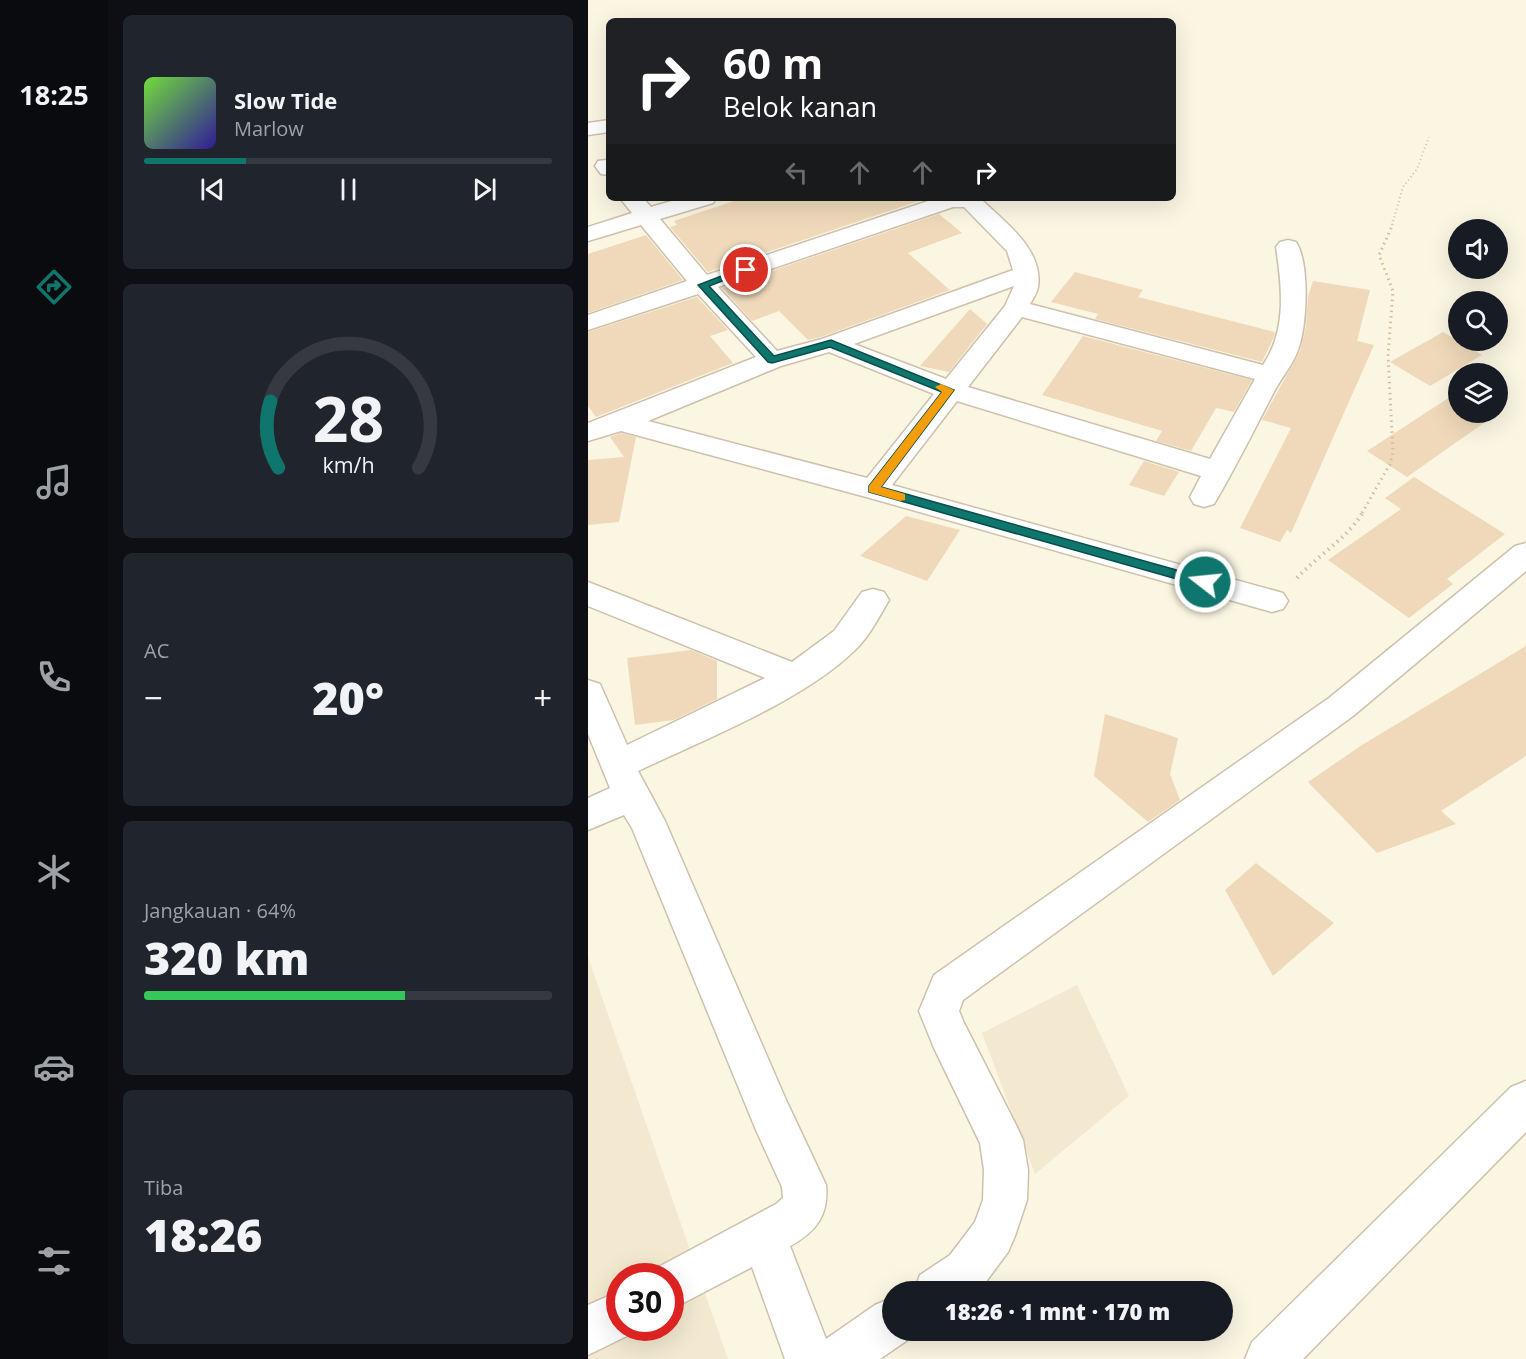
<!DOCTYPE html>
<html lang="id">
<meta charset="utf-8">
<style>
body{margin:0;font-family:"Open Sans",sans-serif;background:#20242c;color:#f1f3f6;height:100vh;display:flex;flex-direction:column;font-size:22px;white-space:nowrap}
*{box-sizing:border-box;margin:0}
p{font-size:20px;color:#9ea1a6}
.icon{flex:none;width:33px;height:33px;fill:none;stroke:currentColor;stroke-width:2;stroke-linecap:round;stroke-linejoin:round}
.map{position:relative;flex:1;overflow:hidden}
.sheet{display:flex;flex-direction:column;gap:15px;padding:15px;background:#0d0f14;width:480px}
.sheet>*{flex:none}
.top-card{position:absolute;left:18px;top:18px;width:570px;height:183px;border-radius:9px;box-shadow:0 6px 24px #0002;background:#202124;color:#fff;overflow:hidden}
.fabs{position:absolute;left:860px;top:219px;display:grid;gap:12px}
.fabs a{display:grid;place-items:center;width:60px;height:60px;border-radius:50%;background:#171b24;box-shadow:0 6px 24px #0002;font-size:30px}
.speed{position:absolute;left:18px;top:1263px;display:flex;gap:12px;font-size:30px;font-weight:700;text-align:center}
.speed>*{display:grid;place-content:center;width:78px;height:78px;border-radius:50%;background:#171b24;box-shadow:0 6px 24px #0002;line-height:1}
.speed .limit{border:9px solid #d22;background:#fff;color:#111}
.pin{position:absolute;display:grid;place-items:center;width:51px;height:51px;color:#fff;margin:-26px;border:3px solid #fff;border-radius:50%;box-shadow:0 2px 6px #0007}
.me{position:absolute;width:66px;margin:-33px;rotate:286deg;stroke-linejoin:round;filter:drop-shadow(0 0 4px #0008)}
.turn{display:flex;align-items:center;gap:21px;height:126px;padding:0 18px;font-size:27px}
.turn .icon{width:78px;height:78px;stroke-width:2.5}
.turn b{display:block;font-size:42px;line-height:51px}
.lanes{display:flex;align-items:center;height:57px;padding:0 18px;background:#0003;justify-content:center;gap:30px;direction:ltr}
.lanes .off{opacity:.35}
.big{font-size:45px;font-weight:800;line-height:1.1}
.sheet .widget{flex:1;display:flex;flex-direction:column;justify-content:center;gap:9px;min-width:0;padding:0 21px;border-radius:9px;background:#20242c}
.sheet .dial{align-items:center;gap:0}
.dial svg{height:156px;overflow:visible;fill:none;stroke:#363941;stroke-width:7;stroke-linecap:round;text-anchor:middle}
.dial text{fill:#f1f3f6;stroke:none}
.song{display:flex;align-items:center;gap:18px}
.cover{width:72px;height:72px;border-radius:9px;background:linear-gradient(135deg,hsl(100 70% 55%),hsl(250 70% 35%))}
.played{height:6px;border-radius:3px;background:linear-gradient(90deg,#0f766e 25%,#363941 25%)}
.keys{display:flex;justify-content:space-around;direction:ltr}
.heat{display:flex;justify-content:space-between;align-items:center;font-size:33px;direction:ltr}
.charge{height:9px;border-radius:4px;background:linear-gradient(90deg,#34c759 64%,#363941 0)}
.trip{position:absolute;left:294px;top:1281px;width:351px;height:60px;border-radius:30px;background:#171b24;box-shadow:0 6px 24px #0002;font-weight:800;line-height:60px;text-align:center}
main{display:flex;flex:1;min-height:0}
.menu{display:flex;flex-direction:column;width:108px;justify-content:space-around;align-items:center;background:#090b0e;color:#9ea1a6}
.menu .icon{width:42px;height:42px}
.menu .selected{color:#0f766e}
.menu b{font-size:27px;color:#f1f3f6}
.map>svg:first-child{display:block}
.residential{fill:#f2e9d0;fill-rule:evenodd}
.building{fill:#efd9ba}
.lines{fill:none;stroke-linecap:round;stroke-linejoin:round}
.minor-casing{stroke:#cec1ac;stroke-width:3}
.path-far2{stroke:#d4bd9e;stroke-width:2;stroke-dasharray:1 3;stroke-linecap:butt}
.path-far1{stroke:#d4bd9e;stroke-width:3;stroke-dasharray:1.5 4;stroke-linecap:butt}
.path{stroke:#d4bd9e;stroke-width:4;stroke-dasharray:1.5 4.5;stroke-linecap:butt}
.minor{fill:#fff;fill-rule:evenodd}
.route{fill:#0f766e;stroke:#0a4d48;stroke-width:1.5}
.slow{fill:#f59e0b}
</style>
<main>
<nav class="menu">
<b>18:25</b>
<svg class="icon selected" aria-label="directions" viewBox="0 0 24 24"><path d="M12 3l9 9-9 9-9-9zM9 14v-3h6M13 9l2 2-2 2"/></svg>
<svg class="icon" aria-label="music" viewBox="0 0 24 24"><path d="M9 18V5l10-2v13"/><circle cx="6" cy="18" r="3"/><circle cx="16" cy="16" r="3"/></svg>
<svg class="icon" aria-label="phone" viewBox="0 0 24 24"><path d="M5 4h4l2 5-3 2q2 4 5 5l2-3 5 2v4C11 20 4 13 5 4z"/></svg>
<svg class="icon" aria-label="climate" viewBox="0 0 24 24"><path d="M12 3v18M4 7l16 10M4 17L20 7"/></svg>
<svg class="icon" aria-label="car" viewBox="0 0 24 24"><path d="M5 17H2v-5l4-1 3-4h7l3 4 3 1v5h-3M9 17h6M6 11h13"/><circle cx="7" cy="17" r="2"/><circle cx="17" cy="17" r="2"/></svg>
<svg class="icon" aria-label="filters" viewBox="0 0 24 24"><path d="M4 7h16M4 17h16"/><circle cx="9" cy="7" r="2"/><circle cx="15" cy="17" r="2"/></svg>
</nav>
<section class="sheet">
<div class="widget">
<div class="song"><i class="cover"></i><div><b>Slow Tide</b><p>Marlow</p></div></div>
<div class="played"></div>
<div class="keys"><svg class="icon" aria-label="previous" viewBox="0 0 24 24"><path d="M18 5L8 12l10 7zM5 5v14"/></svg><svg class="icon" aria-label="pause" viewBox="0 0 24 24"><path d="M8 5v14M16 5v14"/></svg><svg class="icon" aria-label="next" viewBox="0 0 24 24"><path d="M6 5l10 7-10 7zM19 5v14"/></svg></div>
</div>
<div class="widget dial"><svg viewBox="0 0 100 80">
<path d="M14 69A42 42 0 1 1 86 69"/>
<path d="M14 69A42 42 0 0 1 10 35" stroke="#0f766e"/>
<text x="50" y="56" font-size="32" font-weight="700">28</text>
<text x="50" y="72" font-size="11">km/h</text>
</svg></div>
<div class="widget"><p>AC</p>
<div class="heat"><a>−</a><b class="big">20°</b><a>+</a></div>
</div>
<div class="widget"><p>Jangkauan · 64%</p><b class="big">320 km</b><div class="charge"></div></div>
<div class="widget"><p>Tiba</p><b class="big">18:26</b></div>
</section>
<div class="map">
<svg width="938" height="1359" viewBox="0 0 938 1359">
<rect width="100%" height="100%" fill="#fbf6e2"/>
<g class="residential">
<path d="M0,957L140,1359H0ZM32,1276H82V1328H32Z"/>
<path d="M489,985L541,1096L447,1174L394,1033Z"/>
</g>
<g class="building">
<path d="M155,198H331L334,200L120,272L82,227L89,225L86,221Z"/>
<path d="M351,214L374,233L320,253L362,290L233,337L220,340L191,311L164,321L134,288Z"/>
<path d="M58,235L95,280L0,313V254Z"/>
<path d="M487,272L555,290L550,297L687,332L686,337L674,362L507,319L510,314L463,302Z"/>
<path d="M725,281L782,290L769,341L786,345L703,533L699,530L692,542L652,528L703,428L674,420L712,351L718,327L720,297Z"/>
<path d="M109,297L140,330L122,336L145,363L8,417L0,406V332Z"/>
<path d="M382,309L399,324L361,372L332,366Z"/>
<path d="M855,332L894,355L842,386L802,362Z"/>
<path d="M495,336L664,380L646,412L628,408L603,451L568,441L574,431L454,395Z"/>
<path d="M862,397L870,402V412H888L900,420L819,477L779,451Z"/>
<path d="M33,433L48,437L31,522L0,525V460L36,457L22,437Z"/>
<path d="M556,461L591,472L576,496L541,485Z"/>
<path d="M826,477L917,534L859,579L865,584L821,618L740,560L813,509L797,498Z"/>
<path d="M318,516L372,530L339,581L272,556Z"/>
<path d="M938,646V756L853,811L868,824L789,853L720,782L774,745Z"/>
<path d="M103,650L129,661V699L86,720L47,725L39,658Z"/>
<path d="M517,714L590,738L582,774L592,800L560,822L506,776Z"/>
<path d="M668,863L746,923L685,976L637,890Z"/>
</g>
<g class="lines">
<defs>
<g id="minor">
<path d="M21,120V132L0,135V123Z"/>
<path d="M18,160H21V175L13,174L7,166L10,161Z"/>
<path d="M32,198H55L63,207L94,198H128L125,203L72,219L119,275L349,198H392C415,221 456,249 450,287C449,293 445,299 442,304L675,365C699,330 694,287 688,247L692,242L700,240L708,242C722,263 719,327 710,350C705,364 694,377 687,390C667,428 648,467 626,504L616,507L606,504L602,497L613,476L369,401L304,485L695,593L700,601L695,609L684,612L282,498L33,431L0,441V423L168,357L110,294L0,330V315L99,281L53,225L0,241V227L44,213ZM365,207H376L419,251L425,270L234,339L189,351L130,287ZM426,286L417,306L358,379L266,344ZM434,317L667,379L622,459L380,387ZM241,352L346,394L279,478L60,421L193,366Z"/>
<path d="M938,543V571L765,716L375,1000L371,1011L376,1023L428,1125L435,1140L440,1170L439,1200L427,1236L420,1252L394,1287L389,1292H326L332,1275L362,1255L387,1222L395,1200L396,1170L392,1143L346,1048L331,1011L346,975L741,698L927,546Z"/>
<path d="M0,582L204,662L246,631L274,592L285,589L296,592L301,600C291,617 281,637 267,650C215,701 117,739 50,771L77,821L198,1100L238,1185C241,1215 228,1232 202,1246L238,1339L287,1305L304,1298V1330H324L321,1339L292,1359H197L164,1267L82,1310V1276H63L65,1270L188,1204L195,1198L194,1187L168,1130L44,828L36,815L0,830V798L22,788L0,734V680L12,684L39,745L177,678L0,606Z"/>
<path d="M938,1081V1132L715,1359H657L664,1342L923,1087Z"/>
<path d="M32,1291V1328H50L49,1331L0,1355V1305Z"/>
</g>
</defs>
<use href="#minor" class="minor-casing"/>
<path class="path-far2" d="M804,225L815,187L829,169L841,137"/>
<path class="path-far1" d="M774,513L802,464L805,452L800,356L805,291L791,255L805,224"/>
<path class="path" d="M709,578C730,555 759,539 775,512"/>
<use href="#minor" class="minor"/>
</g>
<path class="route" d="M154,268L163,270L121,286L186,356L243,340L366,390L293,487L617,578L622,579L624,582L622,586L617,587L281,492V486L354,392L242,347L184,363L180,362L110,285Z"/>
<path class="slow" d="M353,384L366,390L293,487L317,494V500L312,501L281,492V486L354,392L347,387Z"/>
</svg>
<div class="fabs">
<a><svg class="icon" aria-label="sound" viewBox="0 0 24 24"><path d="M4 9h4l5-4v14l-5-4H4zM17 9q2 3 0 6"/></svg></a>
<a><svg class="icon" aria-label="search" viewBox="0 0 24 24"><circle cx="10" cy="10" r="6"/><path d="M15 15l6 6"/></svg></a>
<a><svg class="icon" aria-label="layers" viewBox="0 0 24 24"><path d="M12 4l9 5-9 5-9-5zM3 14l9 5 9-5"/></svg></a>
</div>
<div class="speed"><div class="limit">30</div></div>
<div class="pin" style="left:158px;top:270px;background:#d93025"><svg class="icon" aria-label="arrive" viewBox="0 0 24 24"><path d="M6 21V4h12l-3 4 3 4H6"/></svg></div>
<svg class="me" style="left:617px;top:582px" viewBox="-20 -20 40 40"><circle r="17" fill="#0f766e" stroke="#fff" stroke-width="3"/><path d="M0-11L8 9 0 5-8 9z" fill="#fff"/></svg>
<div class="trip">18:26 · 1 mnt · 170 m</div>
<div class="top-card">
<div class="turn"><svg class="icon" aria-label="right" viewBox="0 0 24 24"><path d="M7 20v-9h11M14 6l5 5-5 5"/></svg><div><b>60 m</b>Belok kanan</div></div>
<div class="lanes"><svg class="icon off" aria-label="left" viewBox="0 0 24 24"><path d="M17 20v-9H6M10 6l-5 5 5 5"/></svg><svg class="icon off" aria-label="ahead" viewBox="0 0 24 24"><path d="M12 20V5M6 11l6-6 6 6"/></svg><svg class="icon off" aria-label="ahead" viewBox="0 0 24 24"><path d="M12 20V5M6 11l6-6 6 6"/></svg><svg class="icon" aria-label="right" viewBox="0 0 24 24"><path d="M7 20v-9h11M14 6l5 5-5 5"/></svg></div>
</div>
</div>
</main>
